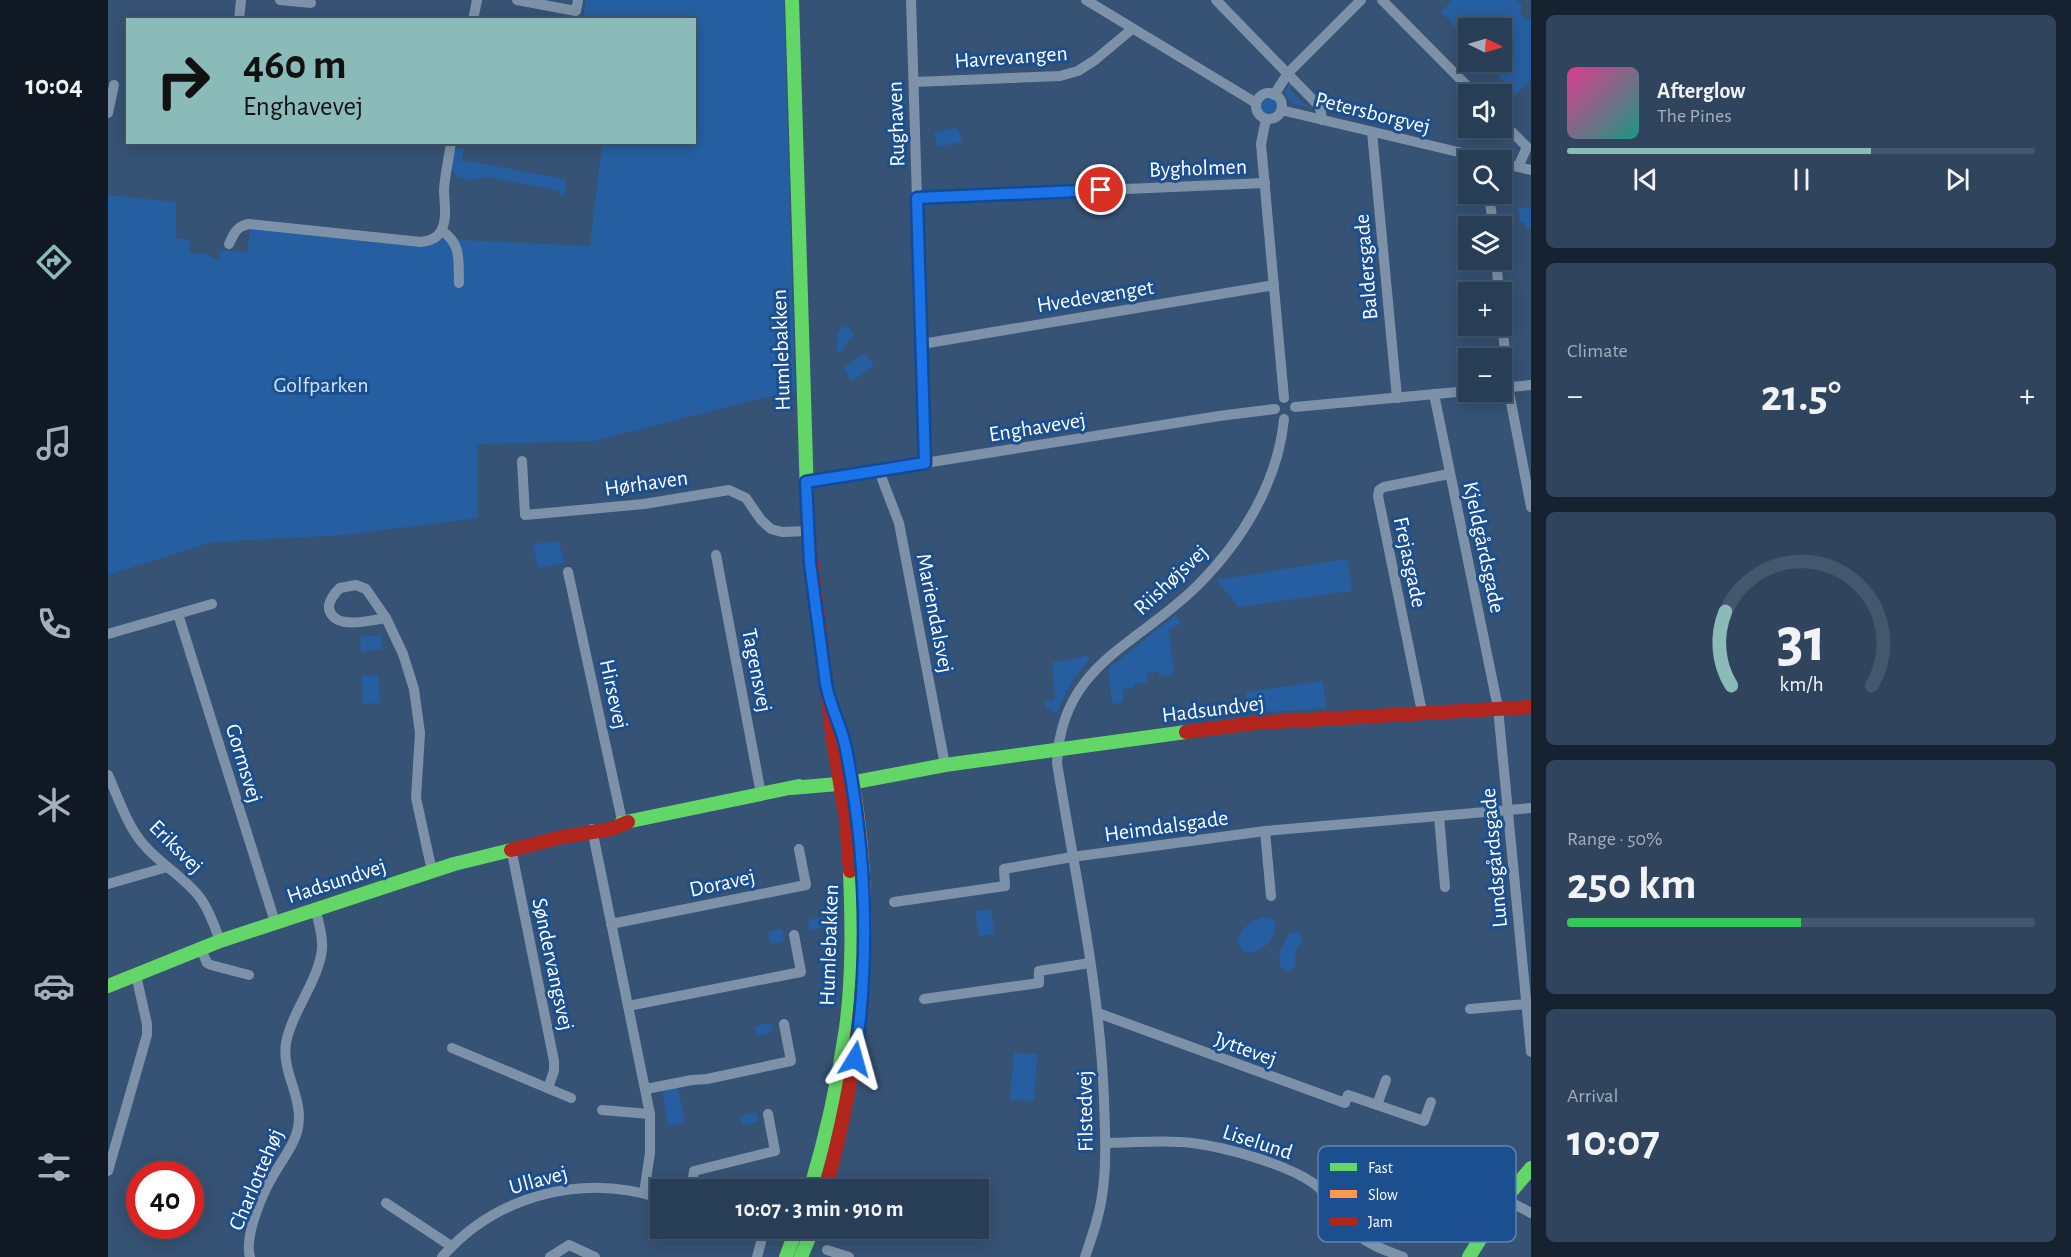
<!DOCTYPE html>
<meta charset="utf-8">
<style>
body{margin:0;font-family:"Alegreya Sans",sans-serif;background:#30455d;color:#f1f3f6;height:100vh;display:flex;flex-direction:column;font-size:22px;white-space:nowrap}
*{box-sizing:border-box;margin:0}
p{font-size:20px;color:#a5aeba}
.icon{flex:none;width:33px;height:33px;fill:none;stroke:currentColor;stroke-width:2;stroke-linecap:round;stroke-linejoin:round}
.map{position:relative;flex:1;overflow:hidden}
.panel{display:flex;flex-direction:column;gap:15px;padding:15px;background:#162230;width:540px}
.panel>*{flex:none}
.hud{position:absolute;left:18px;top:18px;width:570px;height:126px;border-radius:0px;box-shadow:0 3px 15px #0003,0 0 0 2px #44576d;background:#8bbbb9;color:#111;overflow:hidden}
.needle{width:39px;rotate:95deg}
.controls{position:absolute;left:1350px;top:18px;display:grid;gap:12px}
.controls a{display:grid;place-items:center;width:54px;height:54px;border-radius:0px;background:#283e57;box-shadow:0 3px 15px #0003,0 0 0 2px #44576d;font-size:30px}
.speed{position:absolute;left:18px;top:1161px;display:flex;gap:12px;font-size:30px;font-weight:700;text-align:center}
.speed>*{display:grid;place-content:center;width:78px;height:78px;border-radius:50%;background:#283e57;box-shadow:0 3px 15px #0003,0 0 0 2px #44576d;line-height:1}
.speed .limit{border:9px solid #d22;background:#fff;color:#111}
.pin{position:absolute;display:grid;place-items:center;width:51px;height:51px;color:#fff;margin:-26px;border:3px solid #fff;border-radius:50%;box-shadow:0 2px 6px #0007}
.me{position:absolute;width:66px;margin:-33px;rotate:8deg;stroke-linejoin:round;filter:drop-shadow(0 0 4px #0008)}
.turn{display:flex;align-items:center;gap:21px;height:126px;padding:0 18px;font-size:27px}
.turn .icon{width:78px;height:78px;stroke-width:2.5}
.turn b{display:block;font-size:42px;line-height:51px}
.big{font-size:45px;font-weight:700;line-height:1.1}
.panel .tile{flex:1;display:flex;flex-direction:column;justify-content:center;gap:9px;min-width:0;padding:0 21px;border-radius:9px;background:#30455d}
.panel .dial{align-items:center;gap:0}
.dial svg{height:156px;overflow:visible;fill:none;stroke:#44576d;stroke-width:7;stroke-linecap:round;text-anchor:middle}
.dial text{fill:#f1f3f6;stroke:none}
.song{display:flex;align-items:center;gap:18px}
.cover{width:72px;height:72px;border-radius:9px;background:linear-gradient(135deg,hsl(330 70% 55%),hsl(170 70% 35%))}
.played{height:6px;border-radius:3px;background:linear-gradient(90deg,#8bbbb9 65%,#44576d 65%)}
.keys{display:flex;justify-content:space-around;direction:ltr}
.heat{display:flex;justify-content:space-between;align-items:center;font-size:33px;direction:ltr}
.charge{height:9px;border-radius:4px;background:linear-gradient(90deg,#34c759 50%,#44576d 0)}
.trip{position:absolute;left:542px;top:1179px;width:339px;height:60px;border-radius:0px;background:#283e57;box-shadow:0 3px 15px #0003,0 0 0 2px #44576d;font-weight:700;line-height:60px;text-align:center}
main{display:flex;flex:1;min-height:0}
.menu{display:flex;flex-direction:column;width:108px;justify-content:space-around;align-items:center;background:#101923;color:#a5aeba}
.menu .icon{width:42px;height:42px}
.menu .on{color:#8bbbb9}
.menu b{font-size:27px;color:#f1f3f6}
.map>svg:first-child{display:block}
.green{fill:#265fa1}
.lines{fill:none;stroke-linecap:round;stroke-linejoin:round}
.street{stroke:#7d92a8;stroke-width:10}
.fast{stroke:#63d668;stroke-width:14}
.slow{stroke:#ff974d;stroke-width:14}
.jam{stroke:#b3261e;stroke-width:14}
.route-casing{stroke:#114b97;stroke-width:15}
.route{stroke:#1a73e8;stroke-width:10}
.labels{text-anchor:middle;stroke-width:6;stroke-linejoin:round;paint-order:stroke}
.street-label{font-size:22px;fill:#fff;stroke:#1b4f8f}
.park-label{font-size:22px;fill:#cfe3fa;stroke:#1b4f8f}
.key{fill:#1b4f8f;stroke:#5f84b1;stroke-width:1.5}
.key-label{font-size:16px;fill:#fff}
</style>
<main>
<nav class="menu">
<b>10:04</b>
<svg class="icon on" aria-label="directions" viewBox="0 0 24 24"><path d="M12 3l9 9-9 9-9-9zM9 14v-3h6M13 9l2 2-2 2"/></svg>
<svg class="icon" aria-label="music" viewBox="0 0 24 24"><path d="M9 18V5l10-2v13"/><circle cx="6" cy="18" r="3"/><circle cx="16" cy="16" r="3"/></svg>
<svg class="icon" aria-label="phone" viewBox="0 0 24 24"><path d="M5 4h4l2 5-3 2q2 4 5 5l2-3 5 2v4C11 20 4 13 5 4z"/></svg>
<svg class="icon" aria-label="climate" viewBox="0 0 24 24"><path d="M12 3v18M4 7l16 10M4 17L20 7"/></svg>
<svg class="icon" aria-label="car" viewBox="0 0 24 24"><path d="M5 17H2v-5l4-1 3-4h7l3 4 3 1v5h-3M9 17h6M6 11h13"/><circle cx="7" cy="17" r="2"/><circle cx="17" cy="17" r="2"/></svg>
<svg class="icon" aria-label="filters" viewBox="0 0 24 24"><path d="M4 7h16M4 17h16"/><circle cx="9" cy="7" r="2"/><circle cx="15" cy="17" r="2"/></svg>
</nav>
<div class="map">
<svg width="1423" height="1257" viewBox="0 0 1423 1257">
<rect width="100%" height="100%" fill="#365274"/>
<g class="green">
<path d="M478,0H676L687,390L486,441L369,444L370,518L236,535L104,542L0,575V195L68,202V238L81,240V254H101L102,258L111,259L113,250L139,252L143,225L325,244L339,237L353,240L482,246L494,143L586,142V20L475,19Z"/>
<path d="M1344,0H1408L1414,6L1412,14L1419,20L1423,18V80L1407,95L1383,66L1387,62H1394V28H1360V44L1356,41L1359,38L1333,12Z"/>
<path d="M1182,81L1186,84L1181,89L1193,102L1205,108L1187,104L1179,97L1178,91Z"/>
<circle cx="1161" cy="106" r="8"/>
<path d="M849,127L854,140L853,142L830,147L829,146L826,133Z"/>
<path d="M348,148L356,149L354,161L360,162V161L457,179V193L453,196L451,191L381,177L362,180L349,177L342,166Z"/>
<path d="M1423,207V228H1418V223L1412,222L1410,208Z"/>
<path d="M1403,214L1405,223H1400L1401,234H1395L1393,215Z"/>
<path d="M736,326L742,328L745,332V338L737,344L735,351H731L728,349L730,341L728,333Z"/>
<path d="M757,353L766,366L744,381L735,368Z"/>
<path d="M451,541L456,563L430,568L425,544Z"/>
<path d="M1239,559L1244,591L1131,607L1108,580Z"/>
<path d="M1068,615L1073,624L1061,629L1066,675L1051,676V672L1039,673L1040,682L1026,684L1027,687L1015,689V702L1004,704L1000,669Z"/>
<path d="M273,635L274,649L253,652L252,637Z"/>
<path d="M978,656L982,659L964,680L948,714L937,706V701L947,700L944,663Z"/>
<path d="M270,675L272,703L255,704L254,676Z"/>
<path d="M1215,681L1218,708L1141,713L1138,692Z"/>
<path d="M883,909L886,934L871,936L867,911Z"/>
<path d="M716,917L718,927L702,930L700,920Z"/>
<path d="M1154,917L1165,919C1174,936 1153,955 1136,952L1130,944C1130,930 1142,922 1154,917Z"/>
<path d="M674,929L676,941L663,944L660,932Z"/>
<path d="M1191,931L1195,940L1187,951L1188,964L1183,972C1162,969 1174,945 1181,934Z"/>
<path d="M663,1023L665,1032L649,1036L647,1026Z"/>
<path d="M906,1053L929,1054L926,1101L902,1100Z"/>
<path d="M570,1088L577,1123L561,1126L554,1091Z"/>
<path d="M648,1112L650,1122L634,1125L632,1116Z"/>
</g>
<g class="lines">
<g class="street">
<path d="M172,0L203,3"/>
<path d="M409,0L468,11L470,0"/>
<path d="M803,0L817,463"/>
<path d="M978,0L1148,103"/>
<path d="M1108,0L1212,107L1214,120"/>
<path d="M1274,0L1367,94"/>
<path d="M131,20L133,0"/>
<path d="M365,20L369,0"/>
<path d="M806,82L952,76L970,71L987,60L1024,29"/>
<circle cx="1161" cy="106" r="13"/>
<path d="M1166,95L1180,73L1253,0"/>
<path d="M1173,110L1384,160"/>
<path d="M0,113L6,85"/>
<path d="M1158,119L1153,144L1176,398"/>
<path d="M1394,122L1419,147L1410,167"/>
<path d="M1264,132L1289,398"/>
<path d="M1394,163L1423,170"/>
<path d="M1381,194L1385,226"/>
<path d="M809,198L1157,183"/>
<path d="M334,231C354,244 350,261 351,283"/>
<path d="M121,244C126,233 129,226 141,224L313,242C321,241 329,239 333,231C340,218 336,203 336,189C337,174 341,158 343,142"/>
<path d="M1388,260L1391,292"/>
<path d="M1394,322L1401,392L1423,507"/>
<path d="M814,344L1166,285"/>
<path d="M1356,372L1357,391"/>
<path d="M1394,388L1423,385"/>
<path d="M1326,394L1390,708L1423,1052"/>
<path d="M1187,407L1360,391"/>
<path d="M414,461L417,515L536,504L621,490L638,498L653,520L663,529L674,532L700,531"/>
<path d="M771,471L791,523L837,765"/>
<path d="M698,482L1111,416L1167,409"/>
<path d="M608,555L653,794"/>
<path d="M460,572L515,825"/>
<path d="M248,585L258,589L278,618C262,620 227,631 221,609C220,602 227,592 232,588Z"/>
<path d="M70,614L167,922"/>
<path d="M278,618L295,654L306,689L312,733L308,798L324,871"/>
<path d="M0,634L104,604"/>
<path d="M1314,712L1270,496L1271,490L1276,487L1341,474"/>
<path d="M0,775C11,799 19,826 36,845C53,865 78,878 93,899C102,912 107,927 112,941"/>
<path d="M1331,816L1337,887"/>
<path d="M484,829L542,1114V1153L536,1193"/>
<path d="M1157,831L1163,896"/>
<path d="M403,848L446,1061V1071L440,1088"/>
<path d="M0,884L59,867"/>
<path d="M786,902L897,886L896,869L964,857L1157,831L1423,808"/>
<path d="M503,924L698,885L691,849"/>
<path d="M93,949L99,963L103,965L141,975"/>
<path d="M816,999L931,983V971L982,963"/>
<path d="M520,1006L693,972L686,935"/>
<path d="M1362,1009L1418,1004"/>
<path d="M990,1013L1237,1103L1240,1095L1316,1121L1323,1102"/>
<path d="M344,1048L463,1098"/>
<path d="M538,1089L584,1080L599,1079L683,1061L676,1024"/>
<path d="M1269,1105L1278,1080"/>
<path d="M494,1110L542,1114"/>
<path d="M997,1143C1026,1143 1056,1139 1084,1143C1117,1147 1183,1165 1209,1186C1225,1200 1235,1221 1250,1235C1263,1246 1280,1251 1295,1257"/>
<path d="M0,1171L39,1035V1024L28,975"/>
<path d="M583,1190L586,1171L667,1151L660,1114"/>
<path d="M1397,1199L1423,1213"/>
<path d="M278,1203L343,1246"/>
<path d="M719,1250L741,1257"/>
<path d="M142,1257C136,1237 154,1194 165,1176C173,1161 184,1149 189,1132C198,1100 173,1074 178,1043C184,1011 211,980 214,949C215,936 211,922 207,909"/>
<path d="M334,1257C388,1195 474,1173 552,1198"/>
<path d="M442,1257L461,1245L487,1257"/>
<path d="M649,1257L655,1235L649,1228"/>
<path d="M977,1257C984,1237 991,1217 994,1196C999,1164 997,1132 996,1100C992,987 967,875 949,763C953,664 1030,645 1090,585C1134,541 1170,482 1176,419"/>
</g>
<g class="fast">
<path d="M684,0L699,496"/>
<path d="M683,788L742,783L837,765L1078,732"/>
<path d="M513,823L691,786"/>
<path d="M0,986L112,941L346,864L403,850"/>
<path d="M702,1190C718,1137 730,1083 738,1028C745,976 744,923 742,871"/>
<path d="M678,1257L689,1228"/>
<path d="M693,1257L705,1228"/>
<path d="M1361,1257L1397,1199L1423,1168"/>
</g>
<path class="slow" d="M727,714C754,792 759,894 755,976"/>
<g class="jam">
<path d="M699,496L700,531L725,740L738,819L742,871"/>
<path d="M1078,732L1147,723L1423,707"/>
<path d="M403,850L454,837L503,829L520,822"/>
<path d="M717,1190C737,1119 750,1049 755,976"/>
</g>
</g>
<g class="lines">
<defs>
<path id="route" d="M747,1059C762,956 758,851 738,749C734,727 722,707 718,684L702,563L698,482L817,463L809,198L993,190"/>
</defs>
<use href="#route" class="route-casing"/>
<use href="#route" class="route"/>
</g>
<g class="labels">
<g class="street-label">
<text transform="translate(903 56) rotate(-4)" y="8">Havrevangen</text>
<text transform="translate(1265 112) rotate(14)" y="8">Petersborgvej</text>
<text transform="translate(787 124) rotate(-92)" y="8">Rughaven</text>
<text transform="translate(1090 167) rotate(-2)" y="8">Bygholmen</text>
<text transform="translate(1257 267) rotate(-95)" y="8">Baldersgade</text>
<text transform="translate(987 295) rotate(-9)" y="8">Hvedevænget</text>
<text transform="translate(672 350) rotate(-92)" y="8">Humlebakken</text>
<text transform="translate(929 426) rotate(-9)" y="8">Enghavevej</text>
<text transform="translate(538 482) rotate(-8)" y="8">Hørhaven</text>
<text transform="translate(1377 547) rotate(78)" y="8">Kjeldgårdsgade</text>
<text transform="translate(1303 562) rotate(78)" y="8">Frejasgade</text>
<text transform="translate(1062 579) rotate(-43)" y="8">Riishøjsvej</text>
<text transform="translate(828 613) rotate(79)" y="8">Mariendalsvej</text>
<text transform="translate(650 670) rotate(79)" y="8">Tagensvej</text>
<text transform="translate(507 694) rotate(78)" y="8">Hirsevej</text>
<text transform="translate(1105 708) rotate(-7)" y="8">Hadsundvej</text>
<text transform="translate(137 763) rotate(73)" y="8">Gormsvej</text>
<text transform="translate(1058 825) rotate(-8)" y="8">Heimdalsgade</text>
<text transform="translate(69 846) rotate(45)" y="8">Eriksvej</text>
<text transform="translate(1385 858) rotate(-95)" y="8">Lundsgårdsgade</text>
<text transform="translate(228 880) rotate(-18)" y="8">Hadsundvej</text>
<text transform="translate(614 882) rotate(-12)" y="8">Doravej</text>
<text transform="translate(720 945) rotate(-88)" y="8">Humlebakken</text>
<text transform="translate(446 964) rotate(78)" y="8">Søndervangsvej</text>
<text transform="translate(1138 1048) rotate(20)" y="8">Jyttevej</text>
<text transform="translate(976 1111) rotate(-91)" y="8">Filstedvej</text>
<text transform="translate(1150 1141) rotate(18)" y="8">Liselund</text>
<text transform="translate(147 1179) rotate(-67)" y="8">Charlottehøj</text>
<text transform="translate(430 1179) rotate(-15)" y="8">Ullavej</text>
</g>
<g class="park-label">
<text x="213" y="392">Golfparken</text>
</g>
</g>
<rect x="1210" y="1146" width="198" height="96" rx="9" class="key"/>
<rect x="1222" y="1163" width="27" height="8" fill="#63d668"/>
<rect x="1222" y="1190" width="27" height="8" fill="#ff974d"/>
<rect x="1222" y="1217" width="27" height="8" fill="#b3261e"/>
<g class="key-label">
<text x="1260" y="1173">Fast</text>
<text x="1260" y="1200">Slow</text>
<text x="1260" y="1227">Jam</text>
</g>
</svg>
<div class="controls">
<a><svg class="needle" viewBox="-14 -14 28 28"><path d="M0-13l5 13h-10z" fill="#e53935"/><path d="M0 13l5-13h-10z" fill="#a5aeba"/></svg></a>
<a><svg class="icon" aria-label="sound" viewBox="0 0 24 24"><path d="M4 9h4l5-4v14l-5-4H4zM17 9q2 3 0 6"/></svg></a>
<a><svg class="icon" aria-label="search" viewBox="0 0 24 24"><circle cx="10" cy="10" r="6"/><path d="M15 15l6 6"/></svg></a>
<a><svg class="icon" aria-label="layers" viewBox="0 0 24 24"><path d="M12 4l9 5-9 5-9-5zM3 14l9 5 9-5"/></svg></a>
<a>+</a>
<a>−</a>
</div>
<div class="speed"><div class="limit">40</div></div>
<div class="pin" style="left:993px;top:190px;background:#d93025"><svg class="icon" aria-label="arrive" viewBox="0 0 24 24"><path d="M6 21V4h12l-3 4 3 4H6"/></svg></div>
<svg class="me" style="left:747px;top:1059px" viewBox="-20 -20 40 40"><path d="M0-17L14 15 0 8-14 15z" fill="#1a73e8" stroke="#fff" stroke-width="4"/></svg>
<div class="trip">10:07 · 3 min · 910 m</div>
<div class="hud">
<div class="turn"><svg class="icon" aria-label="right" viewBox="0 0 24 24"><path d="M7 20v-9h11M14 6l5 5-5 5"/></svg><div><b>460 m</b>Enghavevej</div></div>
</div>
</div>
<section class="panel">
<div class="tile">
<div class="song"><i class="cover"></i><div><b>Afterglow</b><p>The Pines</p></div></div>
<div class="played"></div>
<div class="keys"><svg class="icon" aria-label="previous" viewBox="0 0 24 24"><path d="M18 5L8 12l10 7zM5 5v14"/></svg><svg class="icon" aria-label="pause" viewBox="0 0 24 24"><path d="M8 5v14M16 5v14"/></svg><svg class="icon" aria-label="next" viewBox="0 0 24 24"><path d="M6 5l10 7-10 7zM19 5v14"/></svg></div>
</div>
<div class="tile"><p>Climate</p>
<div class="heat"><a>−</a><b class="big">21.5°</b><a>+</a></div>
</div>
<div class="tile dial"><svg viewBox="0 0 100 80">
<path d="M14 69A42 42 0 1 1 86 69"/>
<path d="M14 69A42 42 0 0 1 11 31" stroke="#8bbbb9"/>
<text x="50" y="56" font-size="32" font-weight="700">31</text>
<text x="50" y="72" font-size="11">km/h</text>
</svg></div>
<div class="tile"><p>Range · 50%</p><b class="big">250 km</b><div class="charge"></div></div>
<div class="tile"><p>Arrival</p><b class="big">10:07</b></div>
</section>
</main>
